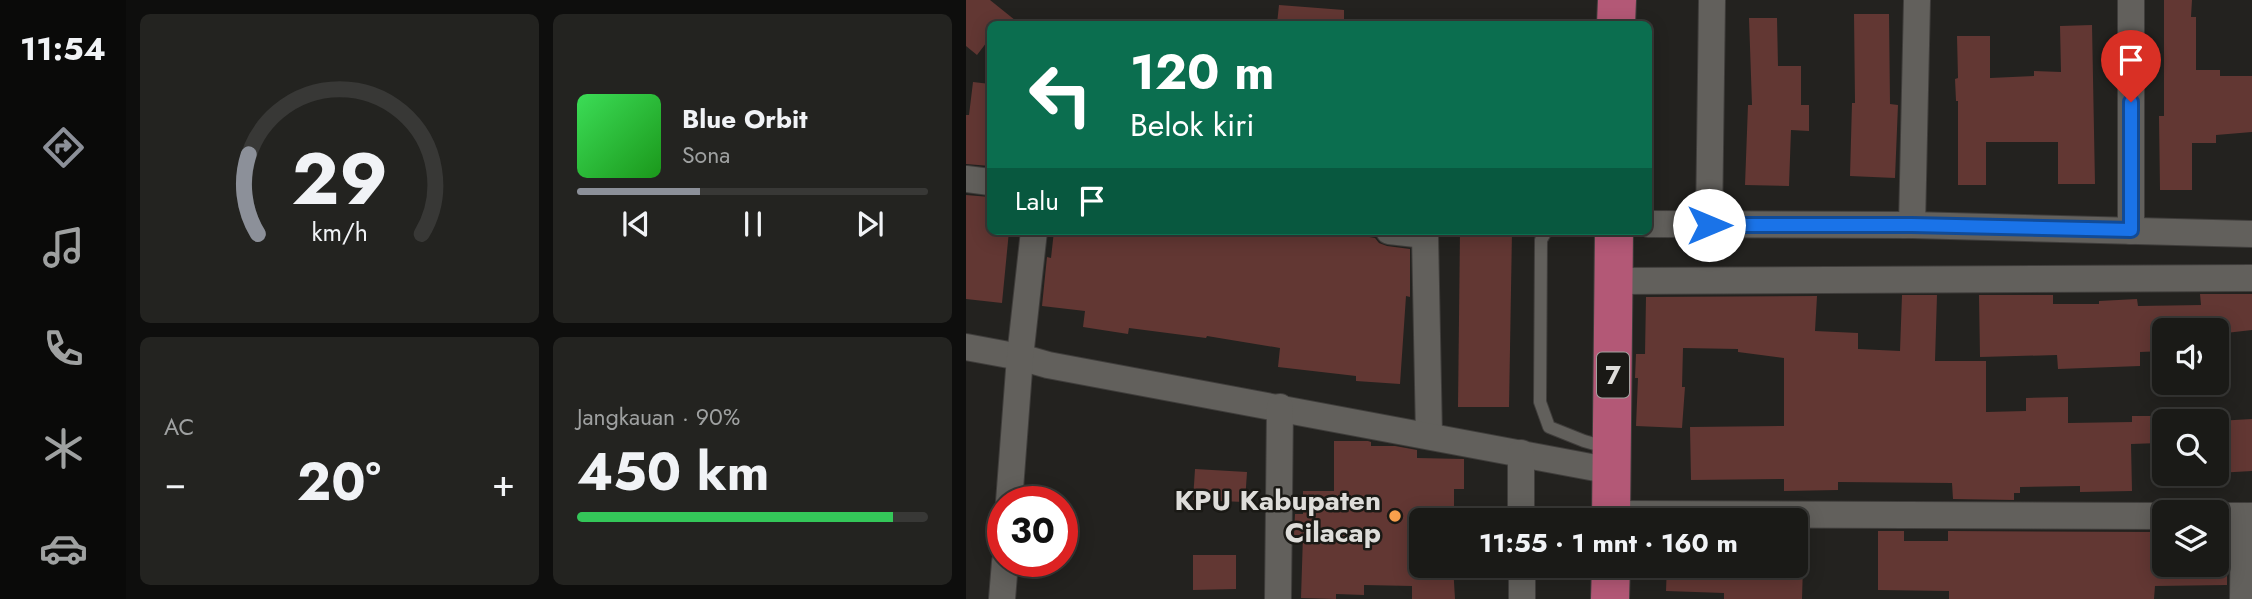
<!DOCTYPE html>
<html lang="id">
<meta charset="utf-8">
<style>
body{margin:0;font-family:Jost,sans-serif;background:#232320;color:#f1f3f6;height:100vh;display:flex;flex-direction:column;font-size:26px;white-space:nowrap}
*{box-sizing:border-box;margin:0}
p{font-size:23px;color:#9fa1a1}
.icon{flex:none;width:38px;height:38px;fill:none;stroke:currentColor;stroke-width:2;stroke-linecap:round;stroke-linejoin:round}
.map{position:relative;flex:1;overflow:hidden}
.panel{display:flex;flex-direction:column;gap:14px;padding:14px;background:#0e0e0d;width:840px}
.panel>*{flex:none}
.banner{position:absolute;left:21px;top:21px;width:665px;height:214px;border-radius:10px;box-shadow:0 4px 18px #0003,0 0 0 2px #383836;background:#0b6e4f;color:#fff;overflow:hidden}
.buttons{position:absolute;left:1186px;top:318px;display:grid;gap:14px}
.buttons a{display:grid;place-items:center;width:77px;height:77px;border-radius:10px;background:#1a1a17;box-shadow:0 4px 18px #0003,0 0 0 2px #383836;font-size:35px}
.speed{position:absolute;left:21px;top:486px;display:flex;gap:14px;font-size:35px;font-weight:700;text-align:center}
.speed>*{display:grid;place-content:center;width:91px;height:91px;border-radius:50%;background:#1a1a17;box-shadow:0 4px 18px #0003,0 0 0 2px #383836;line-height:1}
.speed .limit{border:10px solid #d22;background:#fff;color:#111}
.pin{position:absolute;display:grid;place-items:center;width:60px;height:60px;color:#fff;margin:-72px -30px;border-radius:50% 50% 50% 0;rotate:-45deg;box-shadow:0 0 7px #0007}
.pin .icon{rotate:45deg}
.me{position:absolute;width:77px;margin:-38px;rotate:90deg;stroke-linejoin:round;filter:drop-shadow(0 0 5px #0008)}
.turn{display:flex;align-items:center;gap:24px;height:147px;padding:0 28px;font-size:32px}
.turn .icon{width:91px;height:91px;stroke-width:2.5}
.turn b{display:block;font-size:49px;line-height:60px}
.then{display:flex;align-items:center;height:66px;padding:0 28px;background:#0003;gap:14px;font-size:26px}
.big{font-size:52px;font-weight:700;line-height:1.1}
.panel .card{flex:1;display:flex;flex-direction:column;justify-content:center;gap:10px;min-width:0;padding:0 24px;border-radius:10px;background:#232320}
.panel .dial{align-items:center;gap:0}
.dial svg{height:182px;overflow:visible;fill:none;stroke:#383836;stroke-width:7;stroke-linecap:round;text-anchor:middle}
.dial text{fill:#f1f3f6;stroke:none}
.song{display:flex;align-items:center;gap:21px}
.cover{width:84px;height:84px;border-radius:10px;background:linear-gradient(135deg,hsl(130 70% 55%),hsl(120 70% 35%))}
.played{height:7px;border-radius:4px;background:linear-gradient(90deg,#8c9099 35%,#383836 35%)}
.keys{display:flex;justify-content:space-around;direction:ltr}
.heat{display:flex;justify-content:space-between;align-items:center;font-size:38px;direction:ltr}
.charge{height:10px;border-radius:5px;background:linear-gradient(90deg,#34c759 90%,#383836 0)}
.panel .tiles{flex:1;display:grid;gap:14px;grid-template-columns:repeat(2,1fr)}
.trip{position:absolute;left:443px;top:508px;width:399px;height:70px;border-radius:10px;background:#1a1a17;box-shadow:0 4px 18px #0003,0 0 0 2px #383836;font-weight:700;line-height:70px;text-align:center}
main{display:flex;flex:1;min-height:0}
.menu{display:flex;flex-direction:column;width:126px;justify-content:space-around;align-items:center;background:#0a0a09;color:#9fa1a1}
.menu .icon{width:49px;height:49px}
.menu .on{color:#8c9099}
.menu b{font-size:32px;color:#f1f3f6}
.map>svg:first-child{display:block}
.building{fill:#623733}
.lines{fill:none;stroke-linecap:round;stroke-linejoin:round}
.service-casing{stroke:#3f3d3b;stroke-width:14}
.minor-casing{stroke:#3f3d3b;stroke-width:28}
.trunk-casing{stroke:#3f3d3b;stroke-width:40}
.service{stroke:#62605c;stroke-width:12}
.minor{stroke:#62605c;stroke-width:26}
.trunk{stroke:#b35876;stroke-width:38}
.route-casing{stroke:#114b97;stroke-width:18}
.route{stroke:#1a73e8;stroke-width:12}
.poi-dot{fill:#f9a04c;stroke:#1a1915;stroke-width:2.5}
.labels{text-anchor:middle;stroke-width:5;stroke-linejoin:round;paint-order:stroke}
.shield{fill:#1a1915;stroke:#a3a29f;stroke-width:2}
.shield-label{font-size:26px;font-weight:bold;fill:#deddda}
.poi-label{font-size:28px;font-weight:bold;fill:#deddda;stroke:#1a1915;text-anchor:end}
</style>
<main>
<nav class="menu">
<b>11:54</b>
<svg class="icon on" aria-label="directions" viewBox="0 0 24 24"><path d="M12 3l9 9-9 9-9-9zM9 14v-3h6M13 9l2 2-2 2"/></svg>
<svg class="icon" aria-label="music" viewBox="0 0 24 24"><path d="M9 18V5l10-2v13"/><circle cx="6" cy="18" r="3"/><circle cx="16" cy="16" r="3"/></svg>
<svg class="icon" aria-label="phone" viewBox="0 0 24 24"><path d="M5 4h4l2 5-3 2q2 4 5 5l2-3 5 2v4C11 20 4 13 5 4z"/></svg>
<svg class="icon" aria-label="climate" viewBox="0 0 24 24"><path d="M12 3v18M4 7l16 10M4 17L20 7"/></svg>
<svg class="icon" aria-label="car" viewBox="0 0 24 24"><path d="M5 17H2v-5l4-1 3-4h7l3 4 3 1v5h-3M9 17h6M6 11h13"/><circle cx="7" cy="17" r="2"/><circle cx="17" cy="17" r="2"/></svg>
</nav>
<section class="panel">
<div class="tiles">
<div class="card dial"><svg viewBox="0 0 100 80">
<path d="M14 69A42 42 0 1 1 86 69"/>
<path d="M14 69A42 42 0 0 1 10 34" stroke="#8c9099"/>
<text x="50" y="56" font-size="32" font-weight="700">29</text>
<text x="50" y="72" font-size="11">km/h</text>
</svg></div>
<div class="card">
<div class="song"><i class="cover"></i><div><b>Blue Orbit</b><p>Sona</p></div></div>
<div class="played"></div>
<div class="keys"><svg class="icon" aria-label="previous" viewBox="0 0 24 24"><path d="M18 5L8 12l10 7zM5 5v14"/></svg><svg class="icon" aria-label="pause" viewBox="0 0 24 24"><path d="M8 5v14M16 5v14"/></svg><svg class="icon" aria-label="next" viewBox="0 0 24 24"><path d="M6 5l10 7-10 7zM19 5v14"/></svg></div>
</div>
<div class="card"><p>AC</p>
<div class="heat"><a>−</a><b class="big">20°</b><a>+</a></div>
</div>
<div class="card"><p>Jangkauan · 90%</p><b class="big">450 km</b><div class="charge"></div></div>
</div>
</section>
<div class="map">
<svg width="1286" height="599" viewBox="0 0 1286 599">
<rect width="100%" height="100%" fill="#23221f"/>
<g class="building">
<path d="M0,0H24L54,24H24V38L11,55L0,46Z"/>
<path d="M1198,0H1226L1225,17H1230V70H1254V76H1286V132L1250,135V143H1226V190H1194L1193,116H1198Z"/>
<path d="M313,5L378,10V24H311Z"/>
<path d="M888,14H923L924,104L932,105L929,178L884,176L886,103H889Z"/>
<path d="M783,18H811L812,66H835V105H843V131L825,130L823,186L779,185L782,105H786Z"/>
<path d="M1126,25L1129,184H1092V142H1020V185H992V101H990L989,79L992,78L991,36H1024V78L1068,76V71L1095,72L1094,26Z"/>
<path d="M7,82L24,84V166L0,164V115H3Z"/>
<path d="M0,195L24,197V231H43L36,303L0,299Z"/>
<path d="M88,231H369L409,238L413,243L421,246L444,249V297L440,296L434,384L390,381V376L312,367L314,348L241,336L240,338L163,328L162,334L117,327L119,311L76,306L81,257L85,258Z"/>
<path d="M494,231H546L543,407H492Z"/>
<path d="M1234,294H1286V330L1251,334V331H1199V351L1174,352V366L1092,369L1091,355L1014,357L1013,295H1087V304H1133V301L1171,299L1172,306L1235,305Z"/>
<path d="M936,295H971L969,361H1020V412L1060,411V398L1102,397V423L1166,422V416H1193L1194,443L1165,444L1166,491L1114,492V486L1054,487V493H1048V500L987,499L986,483L872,482V490L818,491V479L725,480L724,427L818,426V358L772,352V349L717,348L716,387H719L716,428L670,426L672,378H669L670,354H679L680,297L851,296L849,331L892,333V349L934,351Z"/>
<path d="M1286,419V471L1251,473V421Z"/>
<path d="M368,441H402L405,442V446H429L451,450V458L498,459V489H488V520H449L448,565H487L489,599H446V586L398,585V595L370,594V599L335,598L337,535H328L329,514H337V491H368Z"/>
<path d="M229,469L281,472L279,502L227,500Z"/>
<path d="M912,531H938V541H982V531L1191,532L1189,565H1261V585L1189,586L1188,599H983V591L912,590Z"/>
<path d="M227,555H270V589L227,590Z"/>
<path d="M701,565H837L836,599H758V593L700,591Z"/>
</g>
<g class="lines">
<defs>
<path id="service" d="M580,231L575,240L574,402L583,427L618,441L643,448"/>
<g id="minor">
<path d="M1165,0V231"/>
<path d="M0,179L24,182"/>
<path d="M682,224L946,225L1286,234"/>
<path d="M743,224L746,0"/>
<path d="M946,225L951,0"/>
<path d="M423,231L459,235L463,435"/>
<path d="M647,281L1286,278"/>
<path d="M0,347L54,357L82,365L646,471"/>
<path d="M555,453V520"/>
<path d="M43,502L54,357L68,231"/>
<path d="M645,514L1199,516"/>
<path d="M1251,516H1286"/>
<path d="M556,565V599"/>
<path d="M36,599L39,562"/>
<path d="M312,599L314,407"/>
<path d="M1277,599L1278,516"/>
</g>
<g id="trunk">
<path d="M650,24L651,0"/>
<path d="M645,520L648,231"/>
<path d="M644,599L645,565"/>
</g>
</defs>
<use href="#service" class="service-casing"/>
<use href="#minor" class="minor-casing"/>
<use href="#trunk" class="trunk-casing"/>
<use href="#service" class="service"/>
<use href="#minor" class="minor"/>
<use href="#trunk" class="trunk"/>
</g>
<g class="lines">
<defs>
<path id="route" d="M743,225H946L1165,230V102"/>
</defs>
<use href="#route" class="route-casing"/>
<use href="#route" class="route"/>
</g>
<circle class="poi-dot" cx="429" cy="516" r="7"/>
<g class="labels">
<rect class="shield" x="631" y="352.5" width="32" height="45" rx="5"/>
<g class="shield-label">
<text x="647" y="384">7</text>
</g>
<g class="poi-label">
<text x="415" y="510">KPU Kabupaten<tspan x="415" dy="32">Cilacap</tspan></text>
</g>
</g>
</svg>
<div class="buttons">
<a><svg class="icon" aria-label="sound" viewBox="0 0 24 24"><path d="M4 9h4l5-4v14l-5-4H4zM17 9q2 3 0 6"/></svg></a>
<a><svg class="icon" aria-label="search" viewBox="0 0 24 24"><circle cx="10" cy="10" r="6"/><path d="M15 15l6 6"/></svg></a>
<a><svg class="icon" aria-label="layers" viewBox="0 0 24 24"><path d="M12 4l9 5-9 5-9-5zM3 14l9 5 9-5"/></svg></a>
</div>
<div class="speed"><div class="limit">30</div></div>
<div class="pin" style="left:1165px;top:102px;background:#d93025"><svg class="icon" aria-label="arrive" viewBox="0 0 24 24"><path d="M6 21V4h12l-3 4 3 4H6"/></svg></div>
<svg class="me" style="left:743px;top:225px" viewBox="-20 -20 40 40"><circle r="19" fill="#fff"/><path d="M0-13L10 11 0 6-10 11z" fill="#1a73e8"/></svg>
<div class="trip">11:55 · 1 mnt · 160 m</div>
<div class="banner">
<div class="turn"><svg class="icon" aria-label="left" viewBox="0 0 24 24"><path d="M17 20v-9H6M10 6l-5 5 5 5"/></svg><div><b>120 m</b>Belok kiri</div></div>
<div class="then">Lalu<svg class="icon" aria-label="arrive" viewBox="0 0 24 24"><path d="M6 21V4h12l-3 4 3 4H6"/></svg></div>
</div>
</div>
</main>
